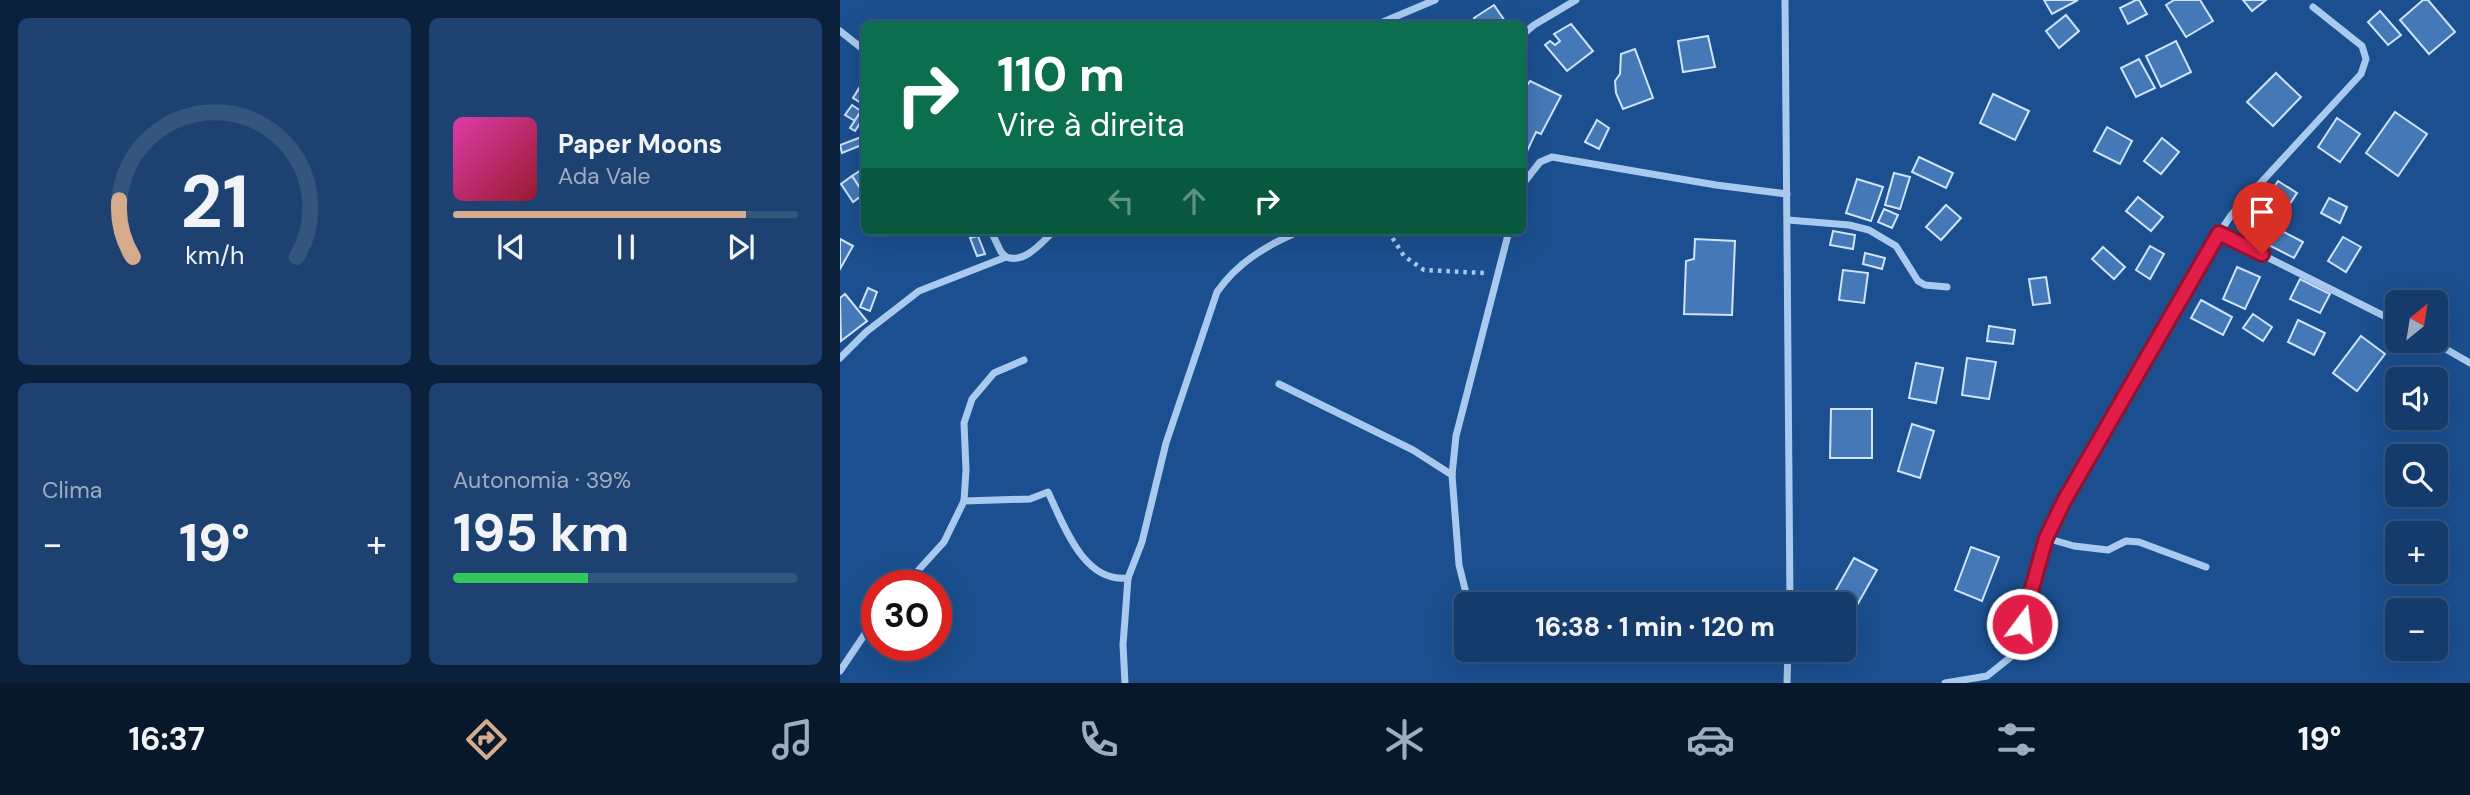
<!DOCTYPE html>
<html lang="pt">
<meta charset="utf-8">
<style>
body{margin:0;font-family:"DM Sans",sans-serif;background:#1d4271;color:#f1f3f6;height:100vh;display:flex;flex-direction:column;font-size:26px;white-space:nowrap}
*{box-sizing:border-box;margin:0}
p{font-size:23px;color:#9dadc1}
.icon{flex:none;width:38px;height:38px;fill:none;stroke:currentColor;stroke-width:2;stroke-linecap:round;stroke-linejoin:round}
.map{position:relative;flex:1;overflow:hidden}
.drawer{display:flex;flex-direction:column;gap:18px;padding:18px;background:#0b203b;width:840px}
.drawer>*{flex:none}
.top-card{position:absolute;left:21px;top:21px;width:665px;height:214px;border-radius:10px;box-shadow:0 7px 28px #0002,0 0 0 2px #33557e;background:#0b6e4f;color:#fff;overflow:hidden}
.needle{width:46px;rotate:30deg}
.controls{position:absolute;left:1545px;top:290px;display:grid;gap:14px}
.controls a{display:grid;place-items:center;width:63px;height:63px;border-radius:10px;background:#143b6b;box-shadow:0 7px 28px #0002,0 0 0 2px #33557e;font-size:35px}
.speed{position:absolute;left:21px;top:570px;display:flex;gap:14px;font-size:35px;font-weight:700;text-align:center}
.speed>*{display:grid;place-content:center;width:91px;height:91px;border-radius:50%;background:#143b6b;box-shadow:0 7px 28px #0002,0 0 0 2px #33557e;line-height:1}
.speed .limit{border:10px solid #d22;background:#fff;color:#111}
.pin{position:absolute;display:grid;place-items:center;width:60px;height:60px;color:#fff;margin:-72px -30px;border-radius:50% 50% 50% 0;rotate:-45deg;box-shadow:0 0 7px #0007}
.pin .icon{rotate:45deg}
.me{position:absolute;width:77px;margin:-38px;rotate:15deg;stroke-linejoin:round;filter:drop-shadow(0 0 5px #0008)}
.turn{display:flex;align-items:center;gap:24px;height:147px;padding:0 21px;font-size:32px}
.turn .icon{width:91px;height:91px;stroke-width:2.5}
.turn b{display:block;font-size:49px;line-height:60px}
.lanes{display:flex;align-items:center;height:66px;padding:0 21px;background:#0003;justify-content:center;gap:35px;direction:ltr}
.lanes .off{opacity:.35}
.big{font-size:52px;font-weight:800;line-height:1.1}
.drawer .tile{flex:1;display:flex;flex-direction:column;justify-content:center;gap:10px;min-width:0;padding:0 24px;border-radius:10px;background:#1d4271}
.drawer .dial{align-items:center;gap:0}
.dial svg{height:182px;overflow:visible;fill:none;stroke:#33557e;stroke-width:7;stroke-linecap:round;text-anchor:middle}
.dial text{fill:#f1f3f6;stroke:none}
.song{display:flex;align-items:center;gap:21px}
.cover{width:84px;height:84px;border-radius:10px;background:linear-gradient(135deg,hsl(320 70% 55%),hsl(350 70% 35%))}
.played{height:7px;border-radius:4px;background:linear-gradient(90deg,#d6ab8b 85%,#33557e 85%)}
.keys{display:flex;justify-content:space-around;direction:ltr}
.heat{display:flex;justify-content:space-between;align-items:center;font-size:38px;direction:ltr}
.charge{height:10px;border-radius:5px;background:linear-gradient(90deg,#34c759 39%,#33557e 0)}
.drawer .tiles{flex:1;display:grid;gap:18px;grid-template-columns:repeat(2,1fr)}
.trip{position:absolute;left:614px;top:592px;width:402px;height:70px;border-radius:10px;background:#143b6b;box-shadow:0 7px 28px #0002,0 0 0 2px #33557e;font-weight:800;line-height:70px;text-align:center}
.tabs{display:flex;height:112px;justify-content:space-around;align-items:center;background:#08182b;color:#9dadc1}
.tabs .icon{width:49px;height:49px}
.tabs .on{color:#d6ab8b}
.tabs b{font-size:32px;color:#f1f3f6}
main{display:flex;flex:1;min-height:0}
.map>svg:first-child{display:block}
.building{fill:#4478b7;stroke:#cfe3fa;stroke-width:2}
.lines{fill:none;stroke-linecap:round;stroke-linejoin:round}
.path{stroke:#a9c9ee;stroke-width:4.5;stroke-dasharray:3.5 5;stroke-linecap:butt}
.minor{stroke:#a9c9ee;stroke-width:7}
.route-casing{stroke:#92132f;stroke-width:18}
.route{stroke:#e11d48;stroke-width:12}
</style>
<main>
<section class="drawer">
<div class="tiles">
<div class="tile dial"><svg viewBox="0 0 100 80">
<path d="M14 69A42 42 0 1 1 86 69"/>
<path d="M14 69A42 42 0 0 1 8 44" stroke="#d6ab8b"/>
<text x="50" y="56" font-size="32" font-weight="700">21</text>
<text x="50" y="72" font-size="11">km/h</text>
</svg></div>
<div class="tile">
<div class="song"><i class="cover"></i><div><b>Paper Moons</b><p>Ada Vale</p></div></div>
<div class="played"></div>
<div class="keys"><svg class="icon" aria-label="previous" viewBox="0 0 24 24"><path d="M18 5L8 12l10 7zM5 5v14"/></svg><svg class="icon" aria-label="pause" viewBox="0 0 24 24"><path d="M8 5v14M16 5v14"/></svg><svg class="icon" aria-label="next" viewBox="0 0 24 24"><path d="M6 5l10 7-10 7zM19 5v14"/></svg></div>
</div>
<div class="tile"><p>Clima</p>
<div class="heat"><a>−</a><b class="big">19°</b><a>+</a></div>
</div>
<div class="tile"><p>Autonomia · 39%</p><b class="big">195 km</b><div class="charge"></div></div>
</div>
</section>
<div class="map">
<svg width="1630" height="683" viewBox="0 0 1630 683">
<rect width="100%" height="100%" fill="#1b4f8f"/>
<g class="building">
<path d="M1204,0H1238L1212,14Z"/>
<path d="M1296,0H1299L1307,14L1288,24L1280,8Z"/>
<path d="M1334,0H1360L1373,21L1346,37L1326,5Z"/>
<path d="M1403,0H1426L1412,11Z"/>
<path d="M1583,0H1588L1615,32L1589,54L1560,20Z"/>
<path d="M654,5L667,24H638L634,18Z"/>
<path d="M1540,11L1561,35L1548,45L1528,22Z"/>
<path d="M1226,15L1239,31L1219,48L1206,31Z"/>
<path d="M731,24L753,51L727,71L705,45L710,41L715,45L720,41L714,34Z"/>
<path d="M868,36L875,67L843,72L838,41Z"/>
<path d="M1336,41L1351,72L1321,87L1306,56Z"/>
<path d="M795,49L813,98L783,109L776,93L775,81L780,74L781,54Z"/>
<path d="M1299,59L1315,88L1296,97L1281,68Z"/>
<path d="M1436,73L1461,97L1433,126L1407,102Z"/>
<path d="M690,81L721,96L701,134L696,132L682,162V93Z"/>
<path d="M21,85L24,87V105L13,98Z"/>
<path d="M1153,94L1189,111L1175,140L1140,123Z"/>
<path d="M12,105L21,111L15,121L5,115Z"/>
<path d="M1555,112L1587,134L1558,176L1526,153Z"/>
<path d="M19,114L24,117L15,131L10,128Z"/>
<path d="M1497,118L1520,134L1500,162L1478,147Z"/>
<path d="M757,120L769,128L759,149L745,142Z"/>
<path d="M1267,127L1292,141L1280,164L1254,151Z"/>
<path d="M24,136V144L2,153L0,145Z"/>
<path d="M1322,138L1339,152L1321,174L1304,161Z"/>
<path d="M1079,157L1113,173L1106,188L1072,172Z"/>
<path d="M24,168V195L12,176Z"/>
<path d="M1054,173L1070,177L1060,209L1045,205Z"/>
<path d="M12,176L24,194L13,202L1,184Z"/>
<path d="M1017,179L1043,187L1031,221L1006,213Z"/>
<path d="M1438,181L1457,193L1440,219L1421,207Z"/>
<path d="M1298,197L1323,217L1311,231L1286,211Z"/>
<path d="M1489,198L1507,207L1500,223L1481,213Z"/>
<path d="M1106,205L1121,218L1101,240L1086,227Z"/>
<path d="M1044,209L1058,215L1052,228L1038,222Z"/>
<path d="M1425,222L1463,242L1454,258L1417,239Z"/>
<path d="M993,231L1015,235L1013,249L990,245Z"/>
<path d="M138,236L145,254L137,256L130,238Z"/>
<path d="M1503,237L1521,247L1506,272L1488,261Z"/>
<path d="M0,239L13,246L0,269Z"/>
<path d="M855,239L895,241L892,315L844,314L846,261L854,259Z"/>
<path d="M1310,246L1324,254L1310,279L1296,270Z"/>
<path d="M1263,247L1285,267L1274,279L1252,259Z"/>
<path d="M1025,253L1045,258L1042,269L1023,264Z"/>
<path d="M1397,267L1420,277L1405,309L1383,299Z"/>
<path d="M1003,270L1028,273L1024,303L999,300Z"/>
<path d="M1206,277L1210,303L1193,305L1189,279Z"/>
<path d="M1460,279L1490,294L1480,313L1450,299Z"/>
<path d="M28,288L37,292L30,311L20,307Z"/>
<path d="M5,294L27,321L1,341L0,298Z"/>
<path d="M1361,300L1392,317L1383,335L1351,318Z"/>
<path d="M1413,314L1432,327L1423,341L1403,328Z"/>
<path d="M1458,320L1485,333L1474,355L1448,342Z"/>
<path d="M1149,326L1175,330L1173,344L1147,341Z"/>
<path d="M1521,336L1545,354L1517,391L1493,373Z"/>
<path d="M1127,358L1156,362L1149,399L1122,395Z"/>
<path d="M1076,363L1103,368L1096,403L1069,398Z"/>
<path d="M991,409H1032V458H990Z"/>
<path d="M1072,424L1094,431L1080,478L1058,471Z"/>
<path d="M1131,547L1159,557L1142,601L1115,590Z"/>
<path d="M1014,558L1037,570L1016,607L993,595Z"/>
</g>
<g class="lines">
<path class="path" d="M548,231L564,256L584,270L644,273"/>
<g class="minor">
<path d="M945,0L950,604"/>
<path d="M538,24L595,0"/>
<path d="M0,31L24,50"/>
<path d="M682,35L694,25L736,0"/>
<path d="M682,185L700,162L712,157L876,185L947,194"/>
<path d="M948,220L1009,225L1029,230L1056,246L1078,281L1085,285L1107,287"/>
<path d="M151,231L161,252L166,257"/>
<path d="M1379,233L1558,323"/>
<path d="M1592,341L1630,363"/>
<path d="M0,358L26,332L79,291L166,257C185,264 201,243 214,231"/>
<path d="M439,384L573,450L612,475"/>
<path d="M124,501L190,499L208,492C224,525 243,583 288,578"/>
<path d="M1206,538L1234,546L1268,550L1286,541L1299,542L1366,567"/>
<path d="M64,586L104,542L124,501L126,470L124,423L132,399L154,373L184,360"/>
<path d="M656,604L632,599L626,593L619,565L612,475L616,436L669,231"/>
<path d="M0,671L37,616"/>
<path d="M285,683L283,645L288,578L302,542L326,443L377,292C398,262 427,245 460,231"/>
<path d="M947,683L948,649"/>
<path d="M1105,683L1147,676L1172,656L1206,538L1233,483L1379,233L1392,214L1521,74L1526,59L1522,46L1473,7"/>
</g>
</g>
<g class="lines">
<defs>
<path id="route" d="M1182,624L1206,538L1224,501L1379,233L1422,254"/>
</defs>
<use href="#route" class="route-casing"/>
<use href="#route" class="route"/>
</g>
</svg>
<div class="controls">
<a><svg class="needle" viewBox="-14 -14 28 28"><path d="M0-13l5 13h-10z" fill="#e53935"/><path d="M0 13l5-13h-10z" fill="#9dadc1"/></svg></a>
<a><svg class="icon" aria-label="sound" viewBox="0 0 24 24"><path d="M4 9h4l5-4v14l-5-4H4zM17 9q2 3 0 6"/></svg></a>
<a><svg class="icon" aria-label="search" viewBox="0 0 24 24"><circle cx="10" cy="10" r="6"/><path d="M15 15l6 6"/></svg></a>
<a>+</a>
<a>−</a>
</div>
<div class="speed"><div class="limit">30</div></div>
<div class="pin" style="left:1422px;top:254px;background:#d93025"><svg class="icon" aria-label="arrive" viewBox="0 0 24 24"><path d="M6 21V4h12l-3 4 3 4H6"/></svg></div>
<svg class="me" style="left:1182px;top:624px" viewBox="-20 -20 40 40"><circle r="17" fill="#e11d48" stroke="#fff" stroke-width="3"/><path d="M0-11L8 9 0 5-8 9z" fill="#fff"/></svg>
<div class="trip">16:38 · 1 min · 120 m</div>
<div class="top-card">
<div class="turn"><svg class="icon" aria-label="right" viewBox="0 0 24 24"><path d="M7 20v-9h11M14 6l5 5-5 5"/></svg><div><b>110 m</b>Vire à direita</div></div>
<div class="lanes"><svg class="icon off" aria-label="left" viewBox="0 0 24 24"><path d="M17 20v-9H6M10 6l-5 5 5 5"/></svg><svg class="icon off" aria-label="ahead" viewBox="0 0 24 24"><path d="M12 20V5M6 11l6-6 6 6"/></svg><svg class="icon" aria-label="right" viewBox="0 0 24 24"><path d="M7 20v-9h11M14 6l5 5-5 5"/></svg></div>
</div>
</div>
</main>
<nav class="tabs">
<b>16:37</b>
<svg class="icon on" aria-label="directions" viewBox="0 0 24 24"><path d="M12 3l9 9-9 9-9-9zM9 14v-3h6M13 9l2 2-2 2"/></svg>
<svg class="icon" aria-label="music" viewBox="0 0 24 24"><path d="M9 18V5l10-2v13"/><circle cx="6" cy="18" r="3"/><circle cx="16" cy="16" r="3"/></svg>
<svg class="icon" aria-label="phone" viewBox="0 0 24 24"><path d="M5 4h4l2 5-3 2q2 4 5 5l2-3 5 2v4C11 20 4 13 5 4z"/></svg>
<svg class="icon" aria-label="climate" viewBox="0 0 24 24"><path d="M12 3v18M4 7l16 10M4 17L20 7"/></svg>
<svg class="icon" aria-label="car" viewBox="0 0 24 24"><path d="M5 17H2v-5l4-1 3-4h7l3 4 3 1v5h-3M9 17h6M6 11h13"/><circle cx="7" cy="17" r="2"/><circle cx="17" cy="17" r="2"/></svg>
<svg class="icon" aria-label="filters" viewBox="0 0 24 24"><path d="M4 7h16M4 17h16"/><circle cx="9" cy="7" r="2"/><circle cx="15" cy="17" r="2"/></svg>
<b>19°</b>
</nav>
